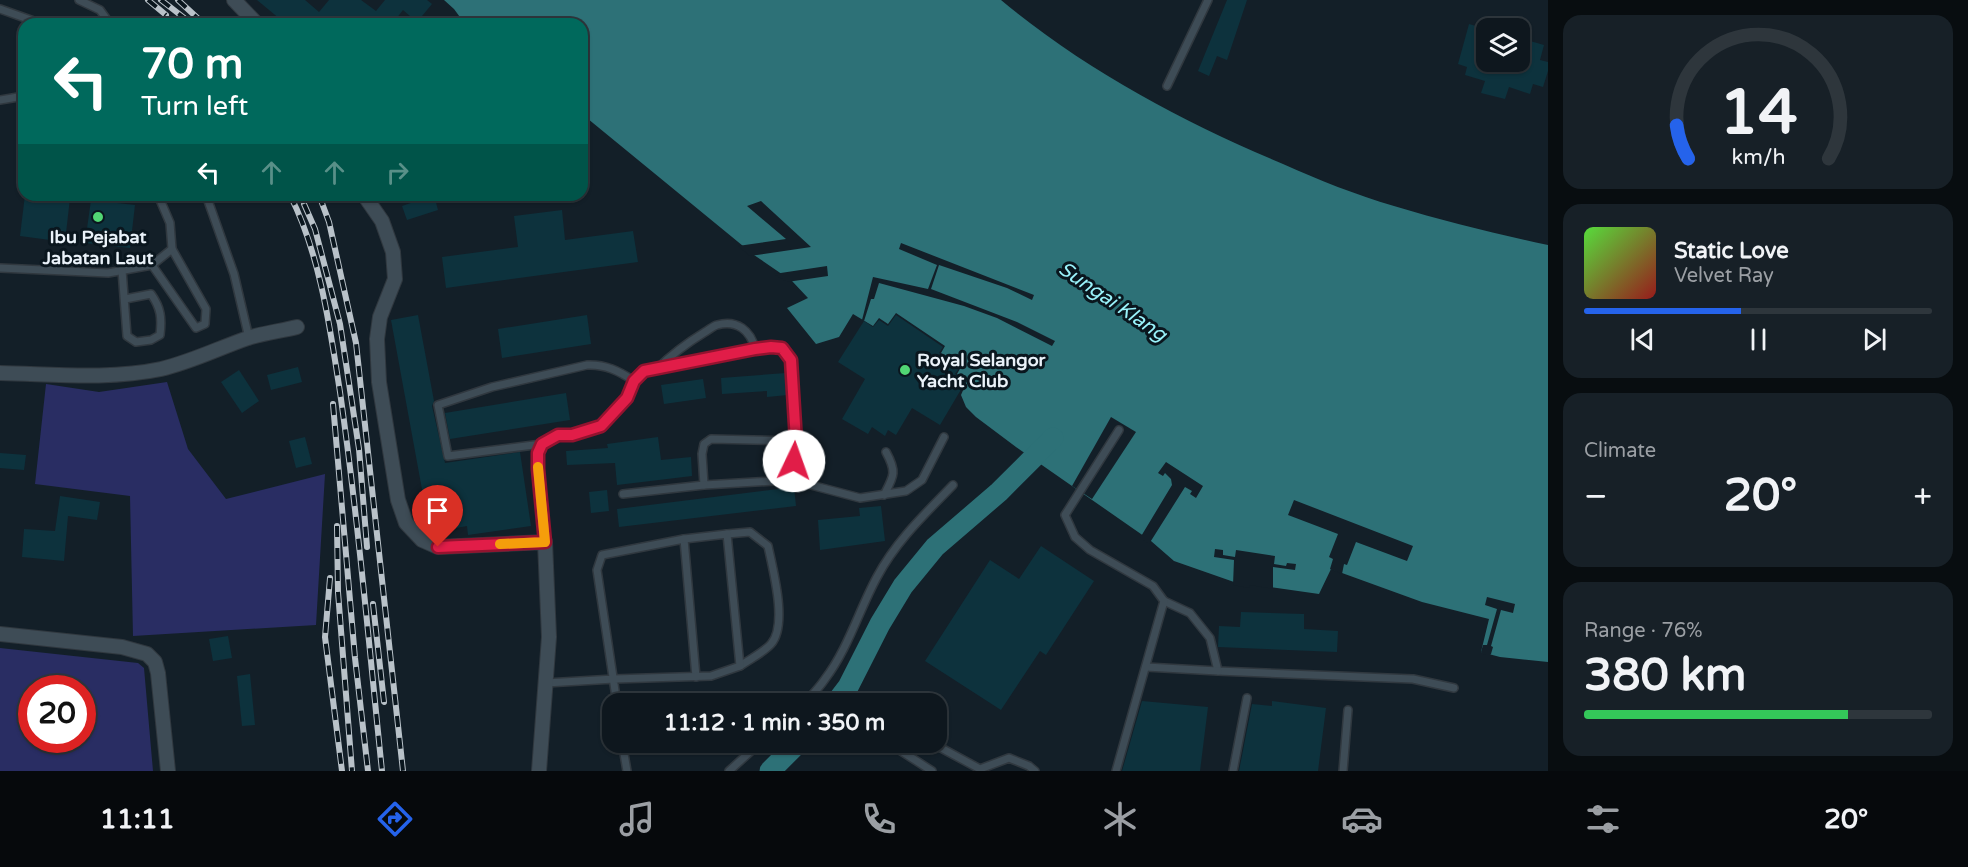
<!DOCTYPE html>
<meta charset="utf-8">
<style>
body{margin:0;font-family:"Varela Round",sans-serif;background:#172027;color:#f1f3f6;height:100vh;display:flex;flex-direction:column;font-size:22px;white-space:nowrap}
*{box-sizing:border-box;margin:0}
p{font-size:20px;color:#9b9fa4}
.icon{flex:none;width:33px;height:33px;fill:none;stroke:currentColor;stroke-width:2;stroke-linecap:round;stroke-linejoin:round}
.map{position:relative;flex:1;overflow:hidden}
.panel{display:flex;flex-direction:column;gap:15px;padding:15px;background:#080d10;width:420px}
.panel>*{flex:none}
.top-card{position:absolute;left:18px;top:18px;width:570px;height:183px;border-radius:18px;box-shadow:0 2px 4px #0004,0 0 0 2px #2e363c;background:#00695c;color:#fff;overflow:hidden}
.tools{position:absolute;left:1476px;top:18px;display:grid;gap:12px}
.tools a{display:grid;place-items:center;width:54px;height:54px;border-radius:12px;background:#0e171e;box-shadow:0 2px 4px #0004,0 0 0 2px #2e363c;font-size:30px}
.speed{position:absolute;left:18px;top:675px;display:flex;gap:12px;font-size:30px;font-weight:700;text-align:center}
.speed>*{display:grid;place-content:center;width:78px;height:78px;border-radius:50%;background:#0e171e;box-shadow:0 2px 4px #0004,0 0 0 2px #2e363c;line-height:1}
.speed .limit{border:9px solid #d22;background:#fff;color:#111}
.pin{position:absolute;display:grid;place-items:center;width:51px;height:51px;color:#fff;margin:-62px -26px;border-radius:50% 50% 50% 0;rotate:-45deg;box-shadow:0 0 6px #0007}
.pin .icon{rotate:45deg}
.me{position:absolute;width:66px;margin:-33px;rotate:3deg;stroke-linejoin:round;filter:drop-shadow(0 0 4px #0008)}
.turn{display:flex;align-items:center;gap:21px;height:126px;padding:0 24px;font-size:27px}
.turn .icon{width:78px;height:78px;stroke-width:2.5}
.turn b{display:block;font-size:42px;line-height:51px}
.lanes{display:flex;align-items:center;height:57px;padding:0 24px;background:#0003;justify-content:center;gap:30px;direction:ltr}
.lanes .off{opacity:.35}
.big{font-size:45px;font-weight:800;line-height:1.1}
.panel .widget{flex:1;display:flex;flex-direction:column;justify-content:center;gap:9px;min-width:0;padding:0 21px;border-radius:18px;background:#172027}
.panel .dial{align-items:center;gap:0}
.dial svg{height:156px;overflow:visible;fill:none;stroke:#2e363c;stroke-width:7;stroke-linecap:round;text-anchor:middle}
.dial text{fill:#f1f3f6;stroke:none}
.song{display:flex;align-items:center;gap:18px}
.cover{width:72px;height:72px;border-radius:9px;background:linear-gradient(135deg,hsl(110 70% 55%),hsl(0 70% 35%))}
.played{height:6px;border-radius:3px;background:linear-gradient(90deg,#2563eb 45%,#2e363c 45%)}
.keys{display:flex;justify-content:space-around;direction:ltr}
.heat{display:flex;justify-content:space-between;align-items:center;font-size:33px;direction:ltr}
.charge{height:9px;border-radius:4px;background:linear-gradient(90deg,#34c759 76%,#2e363c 0)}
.trip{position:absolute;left:602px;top:693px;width:345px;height:60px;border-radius:18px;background:#0e171e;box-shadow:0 2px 4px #0004,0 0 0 2px #2e363c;font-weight:800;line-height:60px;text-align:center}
.tabs{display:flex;height:96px;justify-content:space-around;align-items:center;background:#06090c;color:#9b9fa4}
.tabs .icon{width:42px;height:42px}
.tabs .selected{color:#2563eb}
.tabs b{font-size:27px;color:#f1f3f6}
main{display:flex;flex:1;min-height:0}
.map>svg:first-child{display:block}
.green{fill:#292d63;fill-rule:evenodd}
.water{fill:#2d7177}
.pier{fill:#131f28}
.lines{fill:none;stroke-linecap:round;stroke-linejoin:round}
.river{stroke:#2d7177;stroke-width:21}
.building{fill:#0d323d}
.service-casing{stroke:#30383f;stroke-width:10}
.minor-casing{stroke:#30383f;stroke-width:16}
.service{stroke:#3e4c56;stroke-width:7}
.minor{stroke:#3e4c56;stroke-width:14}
.rail-casing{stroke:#b9c2c9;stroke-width:6}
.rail{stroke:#0a161e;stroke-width:4;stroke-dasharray:11;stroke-linecap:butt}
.route-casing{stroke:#92132f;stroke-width:15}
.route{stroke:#e11d48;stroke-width:10}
.slow{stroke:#f59e0b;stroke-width:10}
.poi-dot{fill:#51d674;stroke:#0a161e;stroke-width:2}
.labels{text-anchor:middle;stroke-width:6;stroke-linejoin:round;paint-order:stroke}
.poi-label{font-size:18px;font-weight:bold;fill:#eaf2f9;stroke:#0a161e}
.water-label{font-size:20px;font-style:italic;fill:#9af3fb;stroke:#0a161e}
</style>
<main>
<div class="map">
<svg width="1548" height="771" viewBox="0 0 1548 771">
<rect width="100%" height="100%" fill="#131f28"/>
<g class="green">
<path d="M167,382L188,449L226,499L325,474L316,625L133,636L130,496L35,484L46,384L99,392Z"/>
<path d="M0,648L138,663L144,668L153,771H0ZM32,688H82V740H32Z"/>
</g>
<path class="water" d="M444,0H1001C1085,70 1183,122 1283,164C1319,180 1356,195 1394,206C1444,221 1496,234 1548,245V662L1500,657L1481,652L1489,619L1422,602L1331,569L1319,594L1234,582L1174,561L1151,541L1016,447L976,417L966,407L961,395L967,381L957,374L961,367L941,353L945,346L896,313L888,324L879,318L873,326L853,314L839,337L816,344L787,308L808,298L792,281L754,255L582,114V24H465L454,9Z"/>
<g class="pier">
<path d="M761,201L811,247L750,256L738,246L786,239L747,206Z"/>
<path d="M901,243L1034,295L1032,300L1007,288L939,265L931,289L1017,322L1055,341L1052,346L997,318L964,306L879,283L874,299H871L864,321L862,320L873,277L928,289L937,265L899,249Z"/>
<path d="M827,266L828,276L787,282L774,274Z"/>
<path d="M1111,417L1136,432L1092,499L1072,486Z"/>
<path d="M1166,462L1203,486L1196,498L1190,494L1192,491L1185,487L1149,544L1140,538L1172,485L1171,479L1165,473L1163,476L1158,473Z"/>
<path d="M1294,500L1413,546L1407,561L1356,542L1347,565L1344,564L1342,574L1330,569L1333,559L1329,557L1338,534L1288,515Z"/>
<path d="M1215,549L1223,550V555L1235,557L1236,550L1275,556L1274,564L1286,566L1287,563L1296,564L1295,570L1273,567V589L1250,585L1249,588L1233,585L1234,560L1214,557Z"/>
<path d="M1487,597L1515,604L1513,613L1501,610L1491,646L1493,647L1491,654L1488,657L1481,652L1483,645H1487L1497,609L1485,605Z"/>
</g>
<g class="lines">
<g class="river">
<path d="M835,704L848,687L880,624L903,586L935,547L999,492L1053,438"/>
<path d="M770,771L799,742"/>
</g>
</g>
<g class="building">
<path d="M257,0H305L319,12L329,0H361L376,11L385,0H427L432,4L417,22L403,10L392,24H286Z"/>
<path d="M1227,0H1247L1227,60L1217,56L1209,76L1198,71Z"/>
<path d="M1469,24L1486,29V62H1520V38L1544,45L1540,60L1548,62V71L1543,87L1533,84L1530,94L1509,87L1505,99L1481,93L1485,81L1465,75L1467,67L1458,64Z"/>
<path d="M25,195L70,198L65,242L20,236Z"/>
<path d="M434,195L438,210L407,220L402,206Z"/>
<path d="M91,200L135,205L130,248L85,243Z"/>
<path d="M562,210L565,240L633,231L638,262L446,288L442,257L518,247L514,216Z"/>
<path d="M418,315L434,401L432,406L445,463L520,452L531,526L468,535L467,526L430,533L391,320Z"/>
<path d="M587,315L591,344L502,358L498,329Z"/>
<path d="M896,315L943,347L939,353L960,367L955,374L966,381L940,425L912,408L896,435L888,430L885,436L872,427L868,434L842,419L865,379L838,362L864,321L873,327L879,320L888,326Z"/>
<path d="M298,367L302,382L271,390L267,375Z"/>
<path d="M239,370L259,401L242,413L221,382Z"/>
<path d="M786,373L788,395L767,397V391L722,394L721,378Z"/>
<path d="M703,379L706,398L664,404L661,385Z"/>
<path d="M566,393L570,420L450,439L445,413Z"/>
<path d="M305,437L312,464L296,468L289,441Z"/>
<path d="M658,437L661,460L691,457L692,476L617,485L615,463L567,465L566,451L608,448L607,444Z"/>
<path d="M0,453L26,455L24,470L0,468Z"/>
<path d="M794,487L796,506L619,527L617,509Z"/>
<path d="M607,490L609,511L591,513L589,492Z"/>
<path d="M60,496L100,502L97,520L68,516L64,561L22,557L24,529L55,531Z"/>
<path d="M881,506L885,541L820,550L818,520L860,516L859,508Z"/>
<path d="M1041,546L1094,581L1046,655L1040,651L1001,710L925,661L990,560L1019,579Z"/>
<path d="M1241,612L1304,614V629L1338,631L1337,652L1218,647L1219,626L1240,627Z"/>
<path d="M228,636L232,658L213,661L209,639Z"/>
<path d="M250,674L255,725L242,726L237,676Z"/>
<path d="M1142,701L1208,707L1200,771H1122Z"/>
<path d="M1272,701L1326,708L1318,771H1239L1252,704L1272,706Z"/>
</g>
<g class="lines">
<defs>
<g id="service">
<path d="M79,0L100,10L110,24"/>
<path d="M0,9L42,24"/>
<path d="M1167,86L1208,0"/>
<path d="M0,100L24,96"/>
<path d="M206,195L234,274L249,338"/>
<path d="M152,265L196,328L205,324L206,309L172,249"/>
<path d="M0,268L108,273L152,265L172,249L170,223L158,195"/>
<path d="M122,270L127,336L136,342L151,340L160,335C162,318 161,308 151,294L125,299"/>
<path d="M657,369C672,354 687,343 705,332C709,330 713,326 717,325C737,319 751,331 755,349"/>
<path d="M542,444L448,456L438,405L492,387L587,365C605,364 619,371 634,381"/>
<path d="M792,480L704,485L702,454L704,444L711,439L796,441"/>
<path d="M623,494L704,485"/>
<path d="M884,495C894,476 897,472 886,452"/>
<path d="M727,534L750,532L768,546C773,570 788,625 771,644C763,653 750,659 740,666"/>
<path d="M684,539L696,677"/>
<path d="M545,542L538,469V453L542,444L558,435H571L601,426L627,398L634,381L644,371L755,349L771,347L782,348L791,360L796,441L792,480L860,498L906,491L922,480L944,437"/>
<path d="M1164,601L1190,613L1210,638L1218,671L1413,679L1454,688"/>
<path d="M1146,667L1218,671"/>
<path d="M546,683L614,679L711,676L740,666L727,534L684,539L602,555L597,570L617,704"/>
<path d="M804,704C811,696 819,688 825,679C848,649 859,610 877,577C896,541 925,514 953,485"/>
<path d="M936,712L939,708"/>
<path d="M622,742L627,771"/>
<path d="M930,742L980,769L1009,758L1029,766L1035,771"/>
<path d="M898,749L932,771"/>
<path d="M729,771L761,742"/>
<path d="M1116,771L1164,601L1153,586L1090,550L1075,537L1065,515L1119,430"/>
<path d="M1233,771L1247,698"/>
<path d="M1343,771L1348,710"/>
</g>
<g id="minor">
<path d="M234,0L257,24"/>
<path d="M364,195L382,221L393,252L395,279L380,317L377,339L379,382L398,500L406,523L422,540L438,547L545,542L549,637L539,771"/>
<path d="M0,373C53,374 109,380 161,369C191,362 219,348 248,338C264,333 281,331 297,327"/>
<path d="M0,634L122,647L147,654L155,662L158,673L168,771"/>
</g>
</defs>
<use href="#service" class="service-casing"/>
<use href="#minor" class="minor-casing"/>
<use href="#service" class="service"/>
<use href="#minor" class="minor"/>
<defs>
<g id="rail">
<path d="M148,0L166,15"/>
<path d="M161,0L192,24"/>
<path d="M178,0L204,24"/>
<path d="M290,195C320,254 330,328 340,392C358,518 369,645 382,771"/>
<path d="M319,195L329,222L356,343L403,771"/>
<path d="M304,204L315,229L340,324L359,449L367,547"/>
<path d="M333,404L355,658L368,771"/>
<path d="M337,526L338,592L352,771"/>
<path d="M330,578L325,637L342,771"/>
<path d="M373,604L384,702"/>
</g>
</defs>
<use href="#rail" class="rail-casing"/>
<use href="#rail" class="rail"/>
</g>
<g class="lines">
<defs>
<path id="route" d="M438,547L545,542L538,469V453L542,444L558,435H572L601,426L627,398L634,381L644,371L755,349L771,347L782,348L791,360L796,441L794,461"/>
</defs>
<use href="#route" class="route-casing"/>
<use href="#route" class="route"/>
<path class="slow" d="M500,544L545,542L538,467"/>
</g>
<g class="poi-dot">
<circle cx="98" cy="217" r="6"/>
<circle cx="905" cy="370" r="6"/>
</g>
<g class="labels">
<g class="poi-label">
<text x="98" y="243">Ibu Pejabat<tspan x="98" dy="21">Jabatan Laut</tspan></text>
<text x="917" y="366" text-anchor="start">Royal Selangor<tspan x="917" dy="21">Yacht Club</tspan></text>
</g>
<g class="water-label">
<text transform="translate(1113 301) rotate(34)" y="7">Sungai Klang</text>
</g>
</g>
</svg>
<div class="tools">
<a><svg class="icon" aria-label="layers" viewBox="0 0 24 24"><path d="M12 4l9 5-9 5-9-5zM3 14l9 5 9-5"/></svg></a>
</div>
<div class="speed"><div class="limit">20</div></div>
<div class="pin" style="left:438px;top:547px;background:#d93025"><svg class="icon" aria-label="arrive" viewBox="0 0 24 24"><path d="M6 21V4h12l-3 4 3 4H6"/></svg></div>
<svg class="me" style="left:794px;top:461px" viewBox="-20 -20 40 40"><circle r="19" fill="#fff"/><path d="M0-13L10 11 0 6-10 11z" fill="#e11d48"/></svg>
<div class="trip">11:12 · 1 min · 350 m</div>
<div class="top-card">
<div class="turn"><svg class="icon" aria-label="left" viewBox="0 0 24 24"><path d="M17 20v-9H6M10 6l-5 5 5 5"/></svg><div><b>70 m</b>Turn left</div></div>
<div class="lanes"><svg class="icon" aria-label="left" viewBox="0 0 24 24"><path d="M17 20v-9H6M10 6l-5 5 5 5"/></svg><svg class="icon off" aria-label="ahead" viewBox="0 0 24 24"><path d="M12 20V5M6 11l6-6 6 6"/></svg><svg class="icon off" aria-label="ahead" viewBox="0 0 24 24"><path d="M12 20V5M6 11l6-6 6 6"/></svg><svg class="icon off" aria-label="right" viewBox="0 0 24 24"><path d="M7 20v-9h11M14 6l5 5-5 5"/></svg></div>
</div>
</div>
<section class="panel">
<div class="widget dial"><svg viewBox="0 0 100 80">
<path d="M14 69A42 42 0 1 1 86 69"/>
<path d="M14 69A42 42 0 0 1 8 52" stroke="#2563eb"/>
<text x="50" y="56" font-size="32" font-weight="700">14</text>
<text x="50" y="72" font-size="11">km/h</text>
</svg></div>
<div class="widget">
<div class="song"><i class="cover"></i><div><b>Static Love</b><p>Velvet Ray</p></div></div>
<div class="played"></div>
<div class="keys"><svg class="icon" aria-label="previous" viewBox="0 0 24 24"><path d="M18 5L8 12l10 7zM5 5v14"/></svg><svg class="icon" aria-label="pause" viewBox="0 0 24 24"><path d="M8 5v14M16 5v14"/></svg><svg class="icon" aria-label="next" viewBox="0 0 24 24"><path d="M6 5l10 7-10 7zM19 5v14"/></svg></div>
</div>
<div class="widget"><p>Climate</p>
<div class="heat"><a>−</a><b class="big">20°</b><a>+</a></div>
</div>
<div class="widget"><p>Range · 76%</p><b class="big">380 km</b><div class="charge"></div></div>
</section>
</main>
<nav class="tabs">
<b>11:11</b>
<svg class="icon selected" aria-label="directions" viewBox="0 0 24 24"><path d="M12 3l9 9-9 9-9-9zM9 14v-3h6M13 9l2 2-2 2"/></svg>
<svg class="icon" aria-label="music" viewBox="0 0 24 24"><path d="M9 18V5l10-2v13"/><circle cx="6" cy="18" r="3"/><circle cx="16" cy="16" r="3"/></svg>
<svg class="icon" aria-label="phone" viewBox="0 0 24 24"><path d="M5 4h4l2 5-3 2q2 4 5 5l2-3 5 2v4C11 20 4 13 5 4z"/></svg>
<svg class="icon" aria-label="climate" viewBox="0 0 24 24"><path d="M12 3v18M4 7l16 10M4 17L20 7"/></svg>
<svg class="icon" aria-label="car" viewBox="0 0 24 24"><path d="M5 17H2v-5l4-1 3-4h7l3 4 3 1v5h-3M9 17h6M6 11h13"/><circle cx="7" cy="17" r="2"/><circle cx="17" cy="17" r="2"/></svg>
<svg class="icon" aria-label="filters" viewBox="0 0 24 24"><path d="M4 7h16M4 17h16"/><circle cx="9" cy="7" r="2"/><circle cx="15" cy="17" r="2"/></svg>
<b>20°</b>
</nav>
